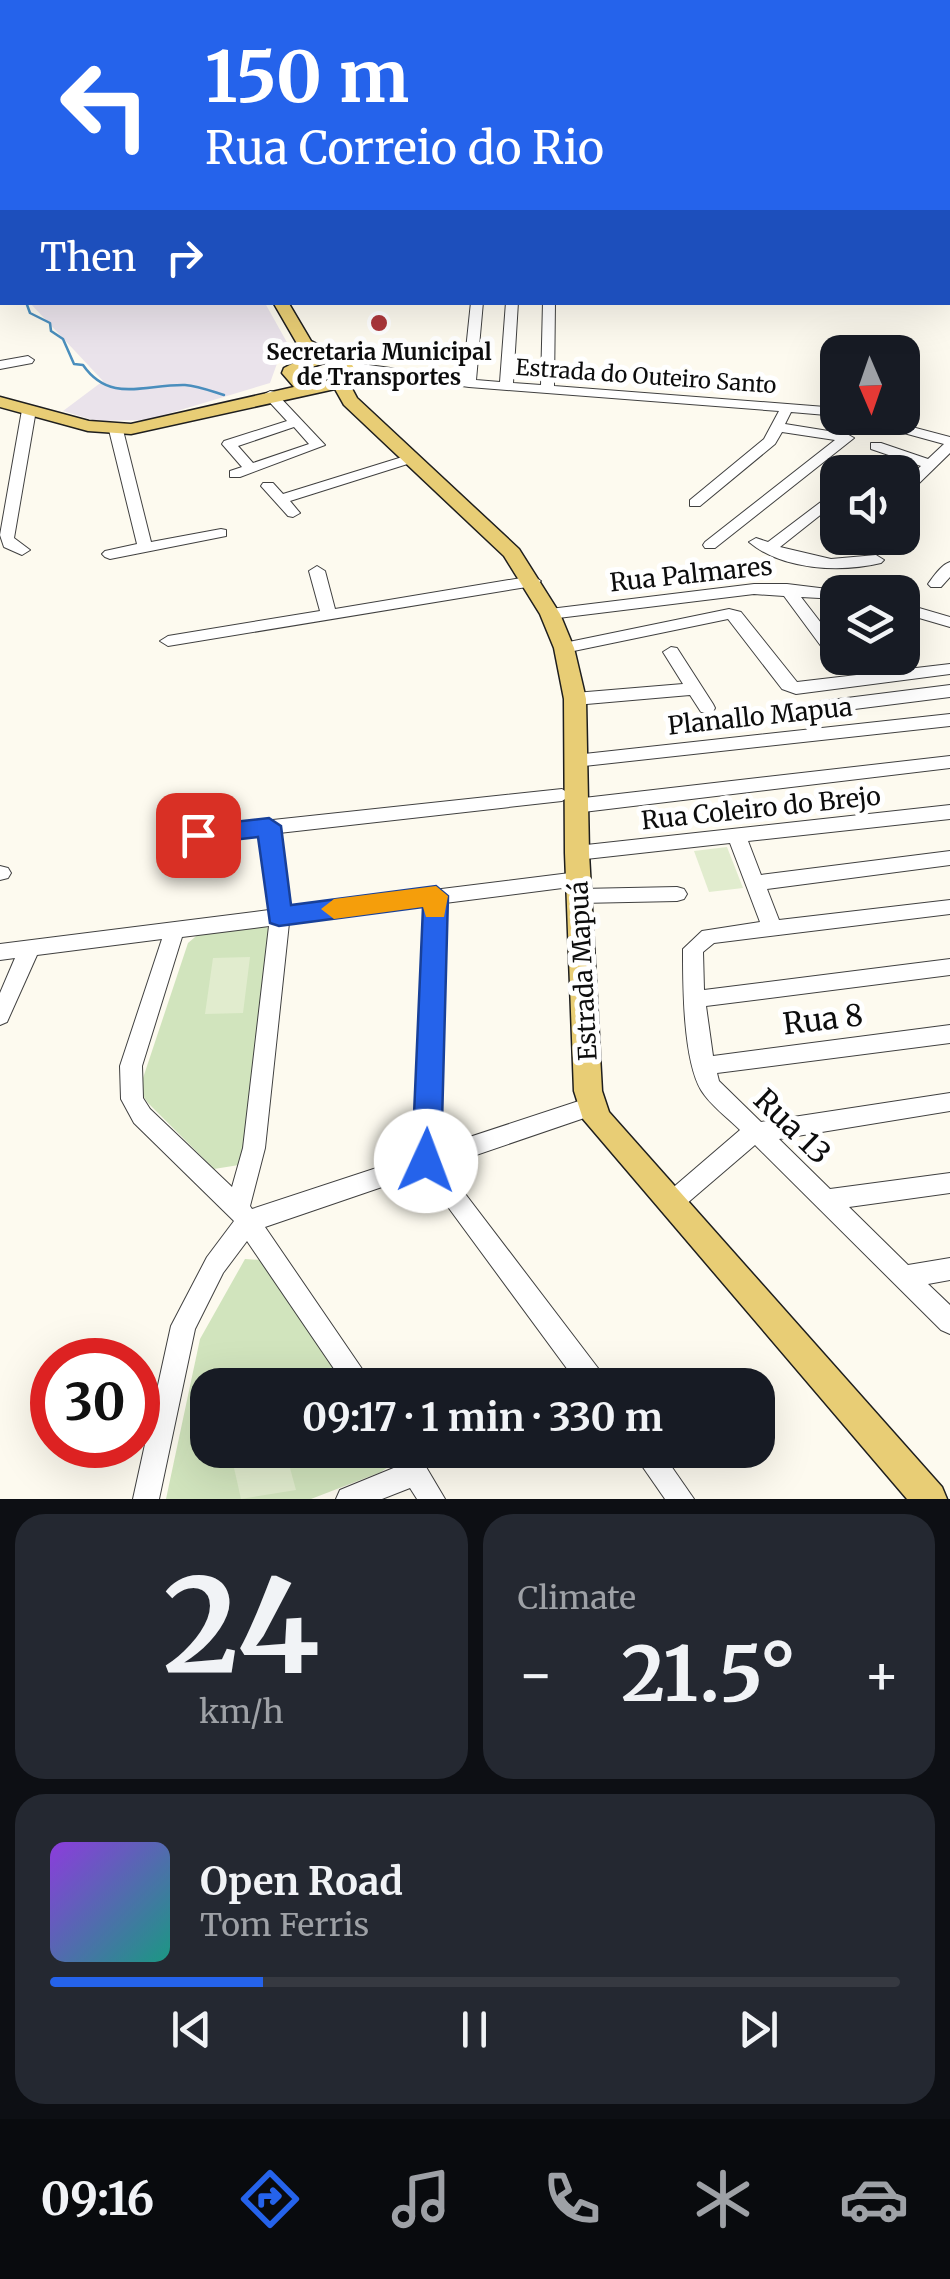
<!DOCTYPE html>
<meta charset="utf-8">
<style>
body{margin:0;font-family:Merriweather,serif;background:#242831;color:#f1f3f6;height:100vh;display:flex;flex-direction:column;font-size:38px;white-space:nowrap}
*{box-sizing:border-box;margin:0}
p{font-size:32px;color:#9ea1a6}
.icon{flex:none;width:55px;height:55px;fill:none;stroke:currentColor;stroke-width:2;stroke-linecap:round;stroke-linejoin:round}
.map{position:relative;height:1499px;overflow:hidden}
.drawer{display:flex;flex-direction:column;gap:15px;padding:15px;background:#0d0f14;flex:1}
.drawer>*{flex:none}
.banner{position:absolute;left:0px;top:0px;width:950px;height:305px;box-shadow:0 10px 40px #0002;background:#2563eb;color:#fff;overflow:hidden}
.needle{width:65px;rotate:178deg}
.buttons{position:absolute;left:820px;top:335px;display:grid;gap:20px}
.buttons a{display:grid;place-items:center;width:100px;height:100px;border-radius:20px;background:#171b24;box-shadow:0 10px 40px #0002;font-size:50px}
.speed{position:absolute;left:30px;top:1338px;display:flex;gap:20px;font-size:50px;font-weight:700;text-align:center}
.speed>*{display:grid;place-content:center;width:130px;height:130px;border-radius:50%;background:#171b24;box-shadow:0 10px 40px #0002;line-height:1}
.speed .limit{border:15px solid #d22;background:#fff;color:#111}
.pin{position:absolute;display:grid;place-items:center;width:85px;height:85px;color:#fff;margin:-42px;border-radius:20px;box-shadow:0 5px 15px #0006}
.me{position:absolute;width:110px;margin:-55px;rotate:2deg;stroke-linejoin:round;filter:drop-shadow(0 0 8px #0008)}
.turn{display:flex;align-items:center;gap:35px;height:210px;padding:0 40px;font-size:45px}
.turn .icon{width:130px;height:130px;stroke-width:2.5}
.turn b{display:block;font-size:70px;line-height:85px}
.then{display:flex;align-items:center;height:95px;padding:0 40px;background:#0003;gap:20px;font-size:38px}
.big{font-size:75px;font-weight:700;line-height:1.1}
.drawer .tile{flex:1;display:flex;flex-direction:column;justify-content:center;gap:15px;min-width:0;padding:0 35px;border-radius:30px;background:#242831}
.drawer .dial{align-items:center;gap:0}
.dial b{font-size:130px;line-height:1}
.song{display:flex;align-items:center;gap:30px}
.cover{width:120px;height:120px;border-radius:15px;background:linear-gradient(135deg,hsl(270 70% 55%),hsl(170 70% 35%))}
.played{height:10px;border-radius:5px;background:linear-gradient(90deg,#2563eb 25%,#363941 25%)}
.keys{display:flex;justify-content:space-around;direction:ltr}
.heat{display:flex;justify-content:space-between;align-items:center;font-size:55px;direction:ltr}
.drawer .tiles{flex:1;display:grid;gap:15px;grid-template-columns:1fr 1fr}
.tile:last-child{grid-column:span 2}
.trip{position:absolute;left:190px;top:1368px;width:585px;height:100px;border-radius:30px;background:#171b24;box-shadow:0 10px 40px #0002;font-weight:700;line-height:100px;text-align:center}
.tab-bar{display:flex;height:160px;justify-content:space-around;align-items:center;background:#090b0e;color:#9ea1a6}
.tab-bar .icon{width:70px;height:70px}
.tab-bar .on{color:#2563eb}
.tab-bar b{font-size:45px;color:#f1f3f6}
.map>svg:first-child{display:block}
.industrial{fill:#eae3eb}
.green{fill:#d1e4bd}
.pitch{fill:#e1ecce}
.lines{fill:none;stroke-linecap:round;stroke-linejoin:round}
.stream{stroke:#4a8ebd;stroke-width:2.5}
.river{fill:#badaef;fill-rule:evenodd}
.minor-casing{stroke:#404040;stroke-width:2}
.major-casing{stroke:#1e1e1e;stroke-width:3}
.minor{fill:#fff;fill-rule:evenodd}
.major{fill:#e8cd75;fill-rule:evenodd}
.route{fill:#2563eb;stroke:#184099;stroke-width:2.5}
.slow{fill:#f59e0b}
.poi-dot{fill:#ac363b;stroke:#fff;stroke-width:4}
.labels{text-anchor:middle;stroke-width:10;stroke-linejoin:round;paint-order:stroke}
.far-poi-label{font-size:22px;font-weight:bold;fill:#0d0d0d;stroke:#fff}
.far-street-label{font-size:22px;fill:#0d0d0d;stroke:#fff}
.street-label{font-size:25px;fill:#0d0d0d;stroke:#fff}
.near-street-label{font-size:30px;fill:#0d0d0d;stroke:#fff}
</style>
<div class="map">
<svg width="950" height="1499" viewBox="0 0 950 1499">
<rect width="100%" height="100%" fill="#fdfaef"/>
<path class="industrial" d="M30,303H265L289,346L279,358L270,383L147,420L96,421L63,411L103,381Z"/>
<g class="green">
<path d="M262,925L273,930L246,1153L239,1165L214,1169L148,1103L141,1093L143,1078L188,943L201,932Z"/>
<path d="M245,1259L261,1260L354,1385H208V1450H392L388,1467L381,1472L311,1499H166L200,1339Z"/>
</g>
<g class="pitch">
<path d="M727,847L743,888L709,892L694,851Z"/>
<path d="M250,957L243,1013L205,1014L213,958Z"/>
<path d="M230,1450H285L296,1490L241,1499Z"/>
</g>
<g class="lines">
<path class="stream" d="M26,302L30,313L50,323L51,331L63,339L74,364L83,365C110,404 145,384 185,385C198,386 211,391 224,395"/>
<g class="river">
<path d="M0,101L2,102V110L0,109Z"/>
<rect x="948" y="255" width="2" height="9"/>
</g>
<defs>
<g id="minor">
<path d="M690,0H698L700,2H688Z"/>
<path d="M824,0H834L832,2H823Z"/>
<path d="M881,0H891L889,2H880Z"/>
<path d="M0,4L2,5V10H0Z"/>
<path d="M950,15V21H948V16Z"/>
<path d="M2,28V34L0,35V29Z"/>
<path d="M0,42L2,43V49L0,48Z"/>
<path d="M948,57L950,58V64L948,63Z"/>
<path d="M0,83L2,84V90L0,89Z"/>
<path d="M948,117L950,118V125L948,124Z"/>
<rect x="948" y="178" width="2" height="8"/>
<rect x="948" y="221" width="2" height="8"/>
<rect x="948" y="248" width="2" height="7"/>
<rect x="948" y="267" width="2" height="7"/>
<path d="M471,302H483L476,380L500,382L506,302H518L513,383L541,385L543,302H555L554,386L838,408V416L791,412L785,424L847,434L854,438L715,548H705L703,545L705,542L835,440L782,432L775,444L700,506H690V500L764,439L779,411L469,387L347,370L341,366L347,362L463,378Z"/>
<path d="M28,356L34,360L32,363L0,369V361Z"/>
<path d="M270,391L275,392L325,445L240,477H230V471L242,467L222,444L224,441L287,421L263,395ZM294,427L309,444L253,463L238,446Z"/>
<path d="M29,406L36,410L14,538L30,550L22,555L4,547L0,535L22,410Z"/>
<path d="M859,418H878L950,437V453L907,495L902,496V484L921,466L871,449V443H881L928,459L944,444L860,421Z"/>
<path d="M116,426L123,430L151,542L221,529L226,530V536L110,559L105,557L102,554L105,551L137,544L109,430Z"/>
<path d="M412,454L419,458L417,461L290,501L300,513L293,517L288,516L261,486L263,483H273L283,494Z"/>
<path d="M829,468L843,471L844,472H838V478L824,475V469Z"/>
<path d="M838,489V501L780,547L831,559L876,555L884,560L881,563C840,573 782,570 749,542L756,538L768,542Z"/>
<path d="M950,562V577L941,587H931L928,584C934,576 941,565 950,562Z"/>
<path d="M317,566L325,571L335,609L533,576L541,581L533,586L168,646L160,641L168,636L320,611L309,571Z"/>
<path d="M754,584H787L844,591L845,592H838V599L801,597L838,645V658H846L844,661H832L784,596L754,594L550,619L542,614L550,609Z"/>
<path d="M902,603L950,617V627L902,613Z"/>
<path d="M729,609L741,612L797,682L950,664V674L796,694L782,689L728,619L564,653L556,648L564,643Z"/>
<path d="M671,647L677,648L713,704L715,708L713,712H701L690,695L575,705L567,699L575,693L683,684L663,652Z"/>
<path d="M950,685V697L815,714L807,708L815,702Z"/>
<path d="M950,714V726L575,767L566,761L575,755Z"/>
<path d="M950,756V768L575,813L569,811L566,806L569,801L575,799Z"/>
<path d="M562,789L571,795L562,801L279,833L288,908L578,872L585,874L588,879L585,884L578,886L445,903L439,1147L591,1097L599,1099L602,1106L599,1113L444,1166L604,1376L608,1385H579L423,1173L265,1227L373,1385H345L247,1241L223,1273L195,1329L159,1499H133L171,1326L207,1257L234,1221L134,1123L121,1099L120,1066L162,939L37,955L7,1022L0,1025V993L15,958L0,960V944L269,910L261,835L198,842L191,840L189,835L191,830L198,828ZM426,906L416,1155L252,1209L250,1206L265,1148L289,923ZM269,926L243,1148L232,1187L150,1109L143,1098L142,1066L182,937Z"/>
<path d="M950,805V819L748,841L761,875L950,851V865L767,889L779,920L950,900V914L714,943L703,952L704,990L950,959V975L706,1006L713,1056L950,1025V1043L717,1073L719,1081L761,1122L950,1093V1111L779,1139L830,1189L950,1173V1193L849,1207L908,1265L950,1258V1280L928,1284L950,1305V1334L941,1330L755,1145L678,1211L670,1215L662,1211L658,1204L662,1197L740,1130C728,1118 710,1105 701,1090C683,1059 683,986 683,949L702,931L760,922L730,843L577,860L570,858L568,853L570,848L577,846Z"/>
<path d="M0,866L8,868L11,873L8,878L0,880Z"/>
<path d="M677,887L684,889L687,894L684,899L677,901L580,903L573,901L570,896L573,891L580,889Z"/>
<path d="M388,1450H416L445,1499H417L410,1488L382,1499H336L340,1490L396,1467Z"/>
<path d="M631,1450H660L694,1499H665Z"/>
</g>
<g id="major">
<rect x="376" y="0" width="10" height="2"/>
<path d="M2,112V120L0,121V113Z"/>
<path d="M273,302H288L311,341L349,360L357,373L349,383L357,398L519,549L560,614L574,648L586,699L589,853L602,1091L609,1112L942,1487L947,1499H907L583,1119L574,1091L565,853L564,699L554,648L540,614L504,556L344,405L335,389L131,434L88,431L0,407V397L89,421L131,424L294,387L282,373L284,368L311,354L299,347ZM324,363L337,366L340,373C329,383 318,383 303,379L297,372Z"/>
</g>
</defs>
<use href="#minor" class="minor-casing"/>
<use href="#major" class="major-casing"/>
<use href="#minor" class="minor"/>
<use href="#major" class="major"/>
</g>
<path class="route" d="M269,818L281,826L291,905L436,886L448,896L441,1161L437,1170L426,1174L416,1170L412,1161L423,907L279,926L270,923L258,837L198,844L185,835L198,826Z"/>
<path class="slow" d="M436,886L448,896L444,917H426L423,907L334,919L321,909L334,899Z"/>
<circle class="poi-dot" cx="379" cy="323" r="10"/>
<g class="labels">
<g class="far-poi-label">
<text x="379" y="360">Secretaria Municipal<tspan x="379" dy="25">de Transportes</tspan></text>
</g>
<g class="far-street-label">
<text transform="translate(646 376) rotate(4)" y="8">Estrada do Outeiro Santo</text>
</g>
<g class="street-label">
<text transform="translate(691 574) rotate(-6)" y="9">Rua Palmares</text>
<text transform="translate(760 716) rotate(-6)" y="9">Planallo Mapua</text>
<text transform="translate(761 808) rotate(-6)" y="9">Rua Coleiro do Brejo</text>
<text transform="translate(583 971) rotate(-93)" y="9">Estrada Mapuá</text>
</g>
<g class="near-street-label">
<text transform="translate(823 1020) rotate(-7)" y="10">Rua 8</text>
<text transform="translate(792 1127) rotate(44)" y="10">Rua 13</text>
</g>
</g>
</svg>
<div class="buttons">
<a><svg class="needle" viewBox="-14 -14 28 28"><path d="M0-13l5 13h-10z" fill="#e53935"/><path d="M0 13l5-13h-10z" fill="#9ea1a6"/></svg></a>
<a><svg class="icon" aria-label="sound" viewBox="0 0 24 24"><path d="M4 9h4l5-4v14l-5-4H4zM17 9q2 3 0 6"/></svg></a>
<a><svg class="icon" aria-label="layers" viewBox="0 0 24 24"><path d="M12 4l9 5-9 5-9-5zM3 14l9 5 9-5"/></svg></a>
</div>
<div class="speed"><div class="limit">30</div></div>
<div class="pin" style="left:198px;top:835px;background:#d93025"><svg class="icon" aria-label="arrive" viewBox="0 0 24 24"><path d="M6 21V4h12l-3 4 3 4H6"/></svg></div>
<svg class="me" style="left:426px;top:1161px" viewBox="-20 -20 40 40"><circle r="19" fill="#fff"/><path d="M0-13L10 11 0 6-10 11z" fill="#2563eb"/></svg>
<div class="trip">09:17 · 1 min · 330 m</div>
<div class="banner">
<div class="turn"><svg class="icon" aria-label="left" viewBox="0 0 24 24"><path d="M17 20v-9H6M10 6l-5 5 5 5"/></svg><div><b>150 m</b>Rua Correio do Rio</div></div>
<div class="then">Then<svg class="icon" aria-label="right" viewBox="0 0 24 24"><path d="M7 20v-9h11M14 6l5 5-5 5"/></svg></div>
</div>
</div>
<section class="drawer">
<div class="tiles">
<div class="tile dial"><b>24</b><p>km/h</p></div>
<div class="tile"><p>Climate</p>
<div class="heat"><a>−</a><b class="big">21.5°</b><a>+</a></div>
</div>
<div class="tile">
<div class="song"><i class="cover"></i><div><b>Open Road</b><p>Tom Ferris</p></div></div>
<div class="played"></div>
<div class="keys"><svg class="icon" aria-label="previous" viewBox="0 0 24 24"><path d="M18 5L8 12l10 7zM5 5v14"/></svg><svg class="icon" aria-label="pause" viewBox="0 0 24 24"><path d="M8 5v14M16 5v14"/></svg><svg class="icon" aria-label="next" viewBox="0 0 24 24"><path d="M6 5l10 7-10 7zM19 5v14"/></svg></div>
</div>
</div>
</section>
<nav class="tab-bar">
<b>09:16</b>
<svg class="icon on" aria-label="directions" viewBox="0 0 24 24"><path d="M12 3l9 9-9 9-9-9zM9 14v-3h6M13 9l2 2-2 2"/></svg>
<svg class="icon" aria-label="music" viewBox="0 0 24 24"><path d="M9 18V5l10-2v13"/><circle cx="6" cy="18" r="3"/><circle cx="16" cy="16" r="3"/></svg>
<svg class="icon" aria-label="phone" viewBox="0 0 24 24"><path d="M5 4h4l2 5-3 2q2 4 5 5l2-3 5 2v4C11 20 4 13 5 4z"/></svg>
<svg class="icon" aria-label="climate" viewBox="0 0 24 24"><path d="M12 3v18M4 7l16 10M4 17L20 7"/></svg>
<svg class="icon" aria-label="car" viewBox="0 0 24 24"><path d="M5 17H2v-5l4-1 3-4h7l3 4 3 1v5h-3M9 17h6M6 11h13"/><circle cx="7" cy="17" r="2"/><circle cx="17" cy="17" r="2"/></svg>
</nav>
